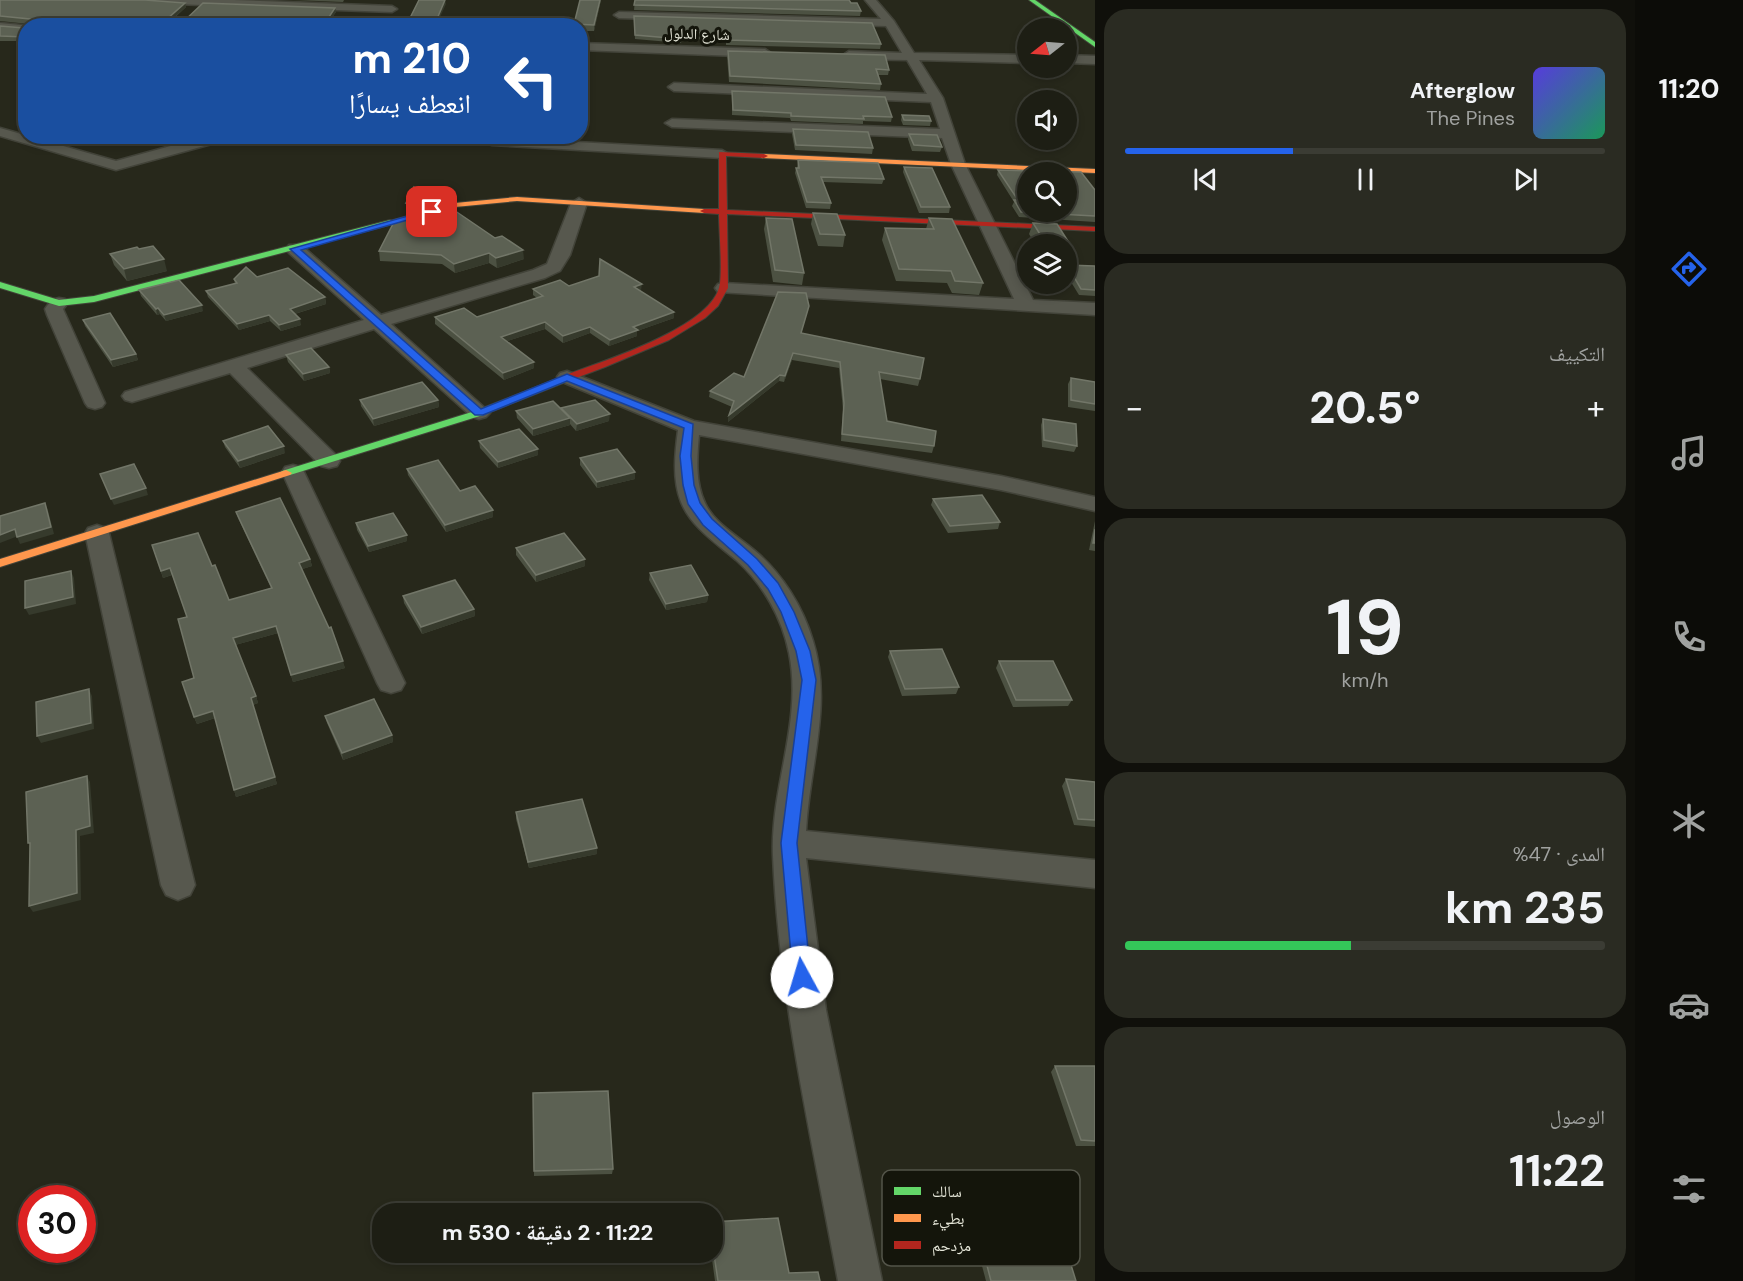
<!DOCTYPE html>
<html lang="ar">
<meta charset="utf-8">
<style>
body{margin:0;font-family:"DM Sans","Noto Naskh Arabic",sans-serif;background:#2a2b22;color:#f1f3f6;direction:rtl;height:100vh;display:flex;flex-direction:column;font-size:22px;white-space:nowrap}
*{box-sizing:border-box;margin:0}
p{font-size:20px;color:#a0a2a0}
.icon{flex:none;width:33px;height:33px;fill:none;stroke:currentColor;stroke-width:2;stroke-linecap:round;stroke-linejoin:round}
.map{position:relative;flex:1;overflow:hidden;direction:ltr}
.sheet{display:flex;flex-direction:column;gap:9px;padding:9px;background:#10100b;width:540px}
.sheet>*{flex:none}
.guide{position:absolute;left:18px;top:18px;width:570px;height:126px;border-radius:24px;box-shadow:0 3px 9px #0003,0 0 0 2px #3b3c34;direction:rtl;background:#1a4fa0;color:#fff;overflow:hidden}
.needle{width:39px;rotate:253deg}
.fabs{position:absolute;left:1017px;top:18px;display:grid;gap:12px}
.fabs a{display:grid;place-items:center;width:60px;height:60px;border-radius:50%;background:#1d1e14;box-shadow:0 3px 9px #0003,0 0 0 2px #3b3c34;font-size:30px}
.speed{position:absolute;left:18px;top:1185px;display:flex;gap:12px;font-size:30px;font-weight:700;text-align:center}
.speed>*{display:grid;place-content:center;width:78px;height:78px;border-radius:50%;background:#1d1e14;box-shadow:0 3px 9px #0003,0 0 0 2px #3b3c34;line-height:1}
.speed .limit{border:9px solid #d22;background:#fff;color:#111}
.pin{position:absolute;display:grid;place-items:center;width:51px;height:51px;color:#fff;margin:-26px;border-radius:12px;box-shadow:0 3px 9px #0006}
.me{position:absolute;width:66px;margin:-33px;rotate:354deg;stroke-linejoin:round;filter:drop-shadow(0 0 4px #0008)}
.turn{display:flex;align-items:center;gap:21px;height:126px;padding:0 18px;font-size:27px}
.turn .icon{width:78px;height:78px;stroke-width:2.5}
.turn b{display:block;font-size:42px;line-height:51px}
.big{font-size:45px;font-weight:700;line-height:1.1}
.sheet .tile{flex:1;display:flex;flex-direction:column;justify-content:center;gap:9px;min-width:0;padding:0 21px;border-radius:24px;background:#2a2b22}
.sheet .dial{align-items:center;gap:0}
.dial b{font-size:78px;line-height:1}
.song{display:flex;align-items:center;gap:18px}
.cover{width:72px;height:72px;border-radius:9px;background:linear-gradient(135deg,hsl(250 70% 55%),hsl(150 70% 35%))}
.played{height:6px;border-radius:3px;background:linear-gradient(90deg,#2563eb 35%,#3b3c34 35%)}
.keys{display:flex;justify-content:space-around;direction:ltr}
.heat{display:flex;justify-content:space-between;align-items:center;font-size:33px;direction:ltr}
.charge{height:9px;border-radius:4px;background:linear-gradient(90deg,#34c759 47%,#3b3c34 0)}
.trip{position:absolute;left:372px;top:1203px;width:351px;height:60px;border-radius:24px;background:#1d1e14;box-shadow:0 3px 9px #0003,0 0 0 2px #3b3c34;font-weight:700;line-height:60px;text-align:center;direction:rtl}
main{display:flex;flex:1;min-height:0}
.tabs{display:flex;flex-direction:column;width:108px;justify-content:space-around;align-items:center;background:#0c0c08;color:#a0a2a0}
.tabs .icon{width:42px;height:42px}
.tabs .on{color:#2563eb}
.tabs b{font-size:27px;color:#f1f3f6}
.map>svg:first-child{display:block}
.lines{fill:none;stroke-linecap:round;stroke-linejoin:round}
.street-casing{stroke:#424339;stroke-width:3}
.fast-casing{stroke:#424339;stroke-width:2}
.slow-casing{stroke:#424339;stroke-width:2}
.jam-casing{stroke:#424339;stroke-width:2}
.street{fill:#57584e;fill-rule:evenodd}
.fast{fill:#63d668;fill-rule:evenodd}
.slow{fill:#ff974d;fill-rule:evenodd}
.jam{fill:#b3261e;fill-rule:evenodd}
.wall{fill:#4c5142}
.shaded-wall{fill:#363a2c}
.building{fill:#5c6153;stroke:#727668;stroke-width:1.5;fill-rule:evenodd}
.route{fill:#2563eb;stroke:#184099;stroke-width:1.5}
.labels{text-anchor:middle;stroke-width:6;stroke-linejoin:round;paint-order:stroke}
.far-street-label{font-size:15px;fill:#e6e7d9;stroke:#14150b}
.key{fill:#14150b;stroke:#535449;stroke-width:1.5}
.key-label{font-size:16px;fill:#e6e7d9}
</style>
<main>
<nav class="tabs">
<b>11:20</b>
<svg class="icon on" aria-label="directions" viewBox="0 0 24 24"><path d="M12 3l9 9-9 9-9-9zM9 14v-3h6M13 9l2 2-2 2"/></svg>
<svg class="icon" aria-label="music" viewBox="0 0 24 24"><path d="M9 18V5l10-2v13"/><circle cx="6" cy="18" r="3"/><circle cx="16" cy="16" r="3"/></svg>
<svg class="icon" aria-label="phone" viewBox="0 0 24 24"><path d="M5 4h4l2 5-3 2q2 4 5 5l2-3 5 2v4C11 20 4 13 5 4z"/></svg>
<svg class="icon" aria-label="climate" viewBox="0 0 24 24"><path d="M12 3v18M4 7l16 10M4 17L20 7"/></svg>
<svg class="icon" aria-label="car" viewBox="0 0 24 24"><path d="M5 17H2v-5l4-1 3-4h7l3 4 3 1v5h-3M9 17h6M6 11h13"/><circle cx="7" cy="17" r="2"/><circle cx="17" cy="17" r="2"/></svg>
<svg class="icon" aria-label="filters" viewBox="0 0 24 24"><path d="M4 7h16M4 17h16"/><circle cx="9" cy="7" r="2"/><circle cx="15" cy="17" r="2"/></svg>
</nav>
<section class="sheet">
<div class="tile">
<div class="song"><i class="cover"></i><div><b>Afterglow</b><p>The Pines</p></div></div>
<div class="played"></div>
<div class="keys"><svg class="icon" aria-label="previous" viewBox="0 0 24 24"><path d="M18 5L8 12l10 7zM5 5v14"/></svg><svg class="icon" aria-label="pause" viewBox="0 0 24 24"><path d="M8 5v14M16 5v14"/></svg><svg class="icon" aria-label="next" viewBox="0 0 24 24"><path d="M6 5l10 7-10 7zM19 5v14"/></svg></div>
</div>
<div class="tile"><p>التكييف</p>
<div class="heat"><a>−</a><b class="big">20.5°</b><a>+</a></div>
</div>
<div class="tile dial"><b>19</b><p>km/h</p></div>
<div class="tile"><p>المدى · 47%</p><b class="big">235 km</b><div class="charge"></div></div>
<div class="tile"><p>الوصول</p><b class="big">11:22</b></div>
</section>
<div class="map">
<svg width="1095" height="1281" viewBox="0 0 1095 1281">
<rect width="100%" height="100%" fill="#27281b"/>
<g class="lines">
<defs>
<g id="street">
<path d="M143,0H234L392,6L397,9L392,12L148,3Z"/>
<path d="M865,0H876L894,21L914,53L1028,55V63L919,60L943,98L965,164L1033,300L1095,303V315L718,292L715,288L718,284L724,283L1014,299L951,164L942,138L672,127L665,123L672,119L940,129L931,102L674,91L668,87L674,83L927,94L907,60L849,59L843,55L849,51L902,53L886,26L619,18L614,15L619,12L881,19Z"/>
<path d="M0,23L31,26H26V30L0,29Z"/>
<path d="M580,43L765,49L771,53L765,57L580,50Z"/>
<path d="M1066,55L1095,56V64L1066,63Z"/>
<path d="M0,128L116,161L207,136H232L230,139L116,170L0,136Z"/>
<path d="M466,136L722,150L729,154L722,158L492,145Z"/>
<path d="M579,198L587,203L570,255L560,271L545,278L391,324L486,409L490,413L486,417L479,419L472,417L374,329L247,368L337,456L340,461L337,466L329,468L321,466L230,373L132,402L125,400L122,396L125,392L364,320L289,253L287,249L289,245H301L381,315L533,270L547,264L571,203Z"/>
<path d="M59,298L65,299L68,303L63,309L105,403L102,407L95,409L88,407L85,403L47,315L45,309C49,303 52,299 59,298Z"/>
<path d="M567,371L694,421L1001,476L1095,497V511L1001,490L699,435C697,457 695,482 705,503C714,523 738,536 754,550C782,573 803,607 813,641C833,704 809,768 806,831L1095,860V888L806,858L826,1010L882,1281H838C812,1140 779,999 773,856C770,787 803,722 789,653C782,618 763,584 736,560C716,543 691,527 681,502C672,479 675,453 678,430L560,381L557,377L560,373Z"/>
<path d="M293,465L301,467L304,472L405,683L401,690L391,693L381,690L377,683L282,472L285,467Z"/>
<path d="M97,525L106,528L109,533L195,885L190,895L178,900L166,895L161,885L85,533L88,528Z"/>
</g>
<g id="fast">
<path d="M1029,0H1035L1095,42V47Z"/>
<path d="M390,220L394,222L393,224L94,302L59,306L0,288V282L59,300L94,296Z"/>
<path d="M564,376L568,377V381L483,415L290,475H282L280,473L282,471L475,411Z"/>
</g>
<g id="slow">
<path d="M764,154L1095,169V173L761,158V154Z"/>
<path d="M517,197L704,209L708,211L704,213L517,201L455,207L390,224L386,222L455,203Z"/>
<path d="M286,470L292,473L290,475L0,567V559Z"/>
</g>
<path id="jam" d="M719,152L764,154L768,156L764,158L726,156L727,210L1095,227V231L727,214L728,288L718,306L705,318L669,340L605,367L568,381H560V377C598,363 708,329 719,288C723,275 719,230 719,214L704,213L700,211L704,209H719Z"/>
</defs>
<use href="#street" class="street-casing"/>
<use href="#fast" class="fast-casing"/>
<use href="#slow" class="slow-casing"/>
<use href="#jam" class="jam-casing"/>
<use href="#street" class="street"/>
<use href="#fast" class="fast"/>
<use href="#slow" class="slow"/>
<use href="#jam" class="jam"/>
</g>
<g class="wall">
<path d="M0,0L147,1L185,3L186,7L168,24L335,8L336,12L326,26H27L29,24L0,21Z"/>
<path d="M293,0H344L343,2Z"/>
<path d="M580,0H601L594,31H580V26H574Z"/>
<path d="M635,0L851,3L861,11L860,16L634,10Z"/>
<path d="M634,21L881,44L880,49L726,45V40L682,39L681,43L635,39Z"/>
<path d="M0,26L24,28L26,27V41H0Z"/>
<path d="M728,51L889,70L888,75H878L881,84L880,90L729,82L727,56Z"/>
<path d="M732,91L892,117L891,122L863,121V124L791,121L790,118L732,115Z"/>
<path d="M902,115L931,121L930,126L903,125L901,120Z"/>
<path d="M793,129L873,148L872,154L795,150L792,134Z"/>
<path d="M909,134L942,147L940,152L912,151L908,139Z"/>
<path d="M84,136H146L130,146L85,140Z"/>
<path d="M798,160L884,179L882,184L823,182L831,203L830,209L806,208L795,173L796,168H797Z"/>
<path d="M904,167L950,207L949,213H919L903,172Z"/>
<path d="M998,170L1095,190V222L1019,217L1012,206L1014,202L997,175Z"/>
<path d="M813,213L845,235L843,247L818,246L811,224Z"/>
<path d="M766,218L804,273L802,285L773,282L764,229Z"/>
<path d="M929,218L983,283L979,295L952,293L947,283L896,281L882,240L885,228L926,229Z"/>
<path d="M395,220L524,259L497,268L489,263L455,273L442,264L380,261L379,251Z"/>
<path d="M1033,223L1066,244H1035L1029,234Z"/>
<path d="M139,249L167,271L127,281L114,265L110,254Z"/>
<path d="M1066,252H1075L1071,264H1066Z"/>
<path d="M1067,265L1095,266V296L1079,295L1066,274Z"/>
<path d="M257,277L325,297L326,304L295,314L301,325L281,331L270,321L239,330L208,297L206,291L235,284L234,279Z"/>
<path d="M569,286L641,290L640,291L674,318L637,331V336L609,346L590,333L563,343L545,329L507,341L534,368L504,380L435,324V317H477L537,298L533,295V289Z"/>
<path d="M139,290L203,311L166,321L160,314L157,315L141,296Z"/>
<path d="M809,306L801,334L920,379L918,386L880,379L887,421L934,446L932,453L841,441L843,410L839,368L792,360L784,382L779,381L728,422L729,415L732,407L709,397L710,391L744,377Z"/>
<path d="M83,320L136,354L138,360L113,367L85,326Z"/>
<path d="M286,355L329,367L330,373L304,381L288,362Z"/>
<path d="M1071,378L1095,382V411L1068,407V384Z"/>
<path d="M360,400H438L439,407L374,426L361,406Z"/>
<path d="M561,409L609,421L576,431L570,424V425L533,436L517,418L516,411Z"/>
<path d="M1043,419L1077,446L1074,452L1042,447L1041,425Z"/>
<path d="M223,441L285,453L240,468L225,447Z"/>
<path d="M479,441L538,455L498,468L480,448Z"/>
<path d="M580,458L635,472V479L597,488L580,465Z"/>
<path d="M407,469L493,510V517L446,532L408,475Z"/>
<path d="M933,499L1000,522L998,529L948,533L931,505Z"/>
<path d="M236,512L310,559L312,566L302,569L345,668L293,682L278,633L235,645L256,696L258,703L253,705L277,784L236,797L215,718L197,724L194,717V678L187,617L172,575L163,578L152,545L212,566L229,600L271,588L238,518Z"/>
<path d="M1095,521V551L1089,550Z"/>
<path d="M356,523L407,535V541L369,552L357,530Z"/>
<path d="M516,548L585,566L536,582L516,555Z"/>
<path d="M650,573L708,595L707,602L666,610L649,580Z"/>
<path d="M403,596L474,609L475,616L422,634L404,603Z"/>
<path d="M890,651L959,687L956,694L902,696L888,657Z"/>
<path d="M999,661L1072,700L1068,706L1013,707L996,668Z"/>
<path d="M325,716L392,735L393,742L343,760L327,723Z"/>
<path d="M1066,779L1095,782V827L1074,825L1062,786Z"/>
<path d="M516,812L597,854L529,868L516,819Z"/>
<path d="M1055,1066H1095V1146H1076L1051,1072Z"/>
<path d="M533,1093L613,1169L612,1174L534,1176Z"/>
<path d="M975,1219L1076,1281H986L971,1224Z"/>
<path d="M712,1222L789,1273L820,1281H715L711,1252H712Z"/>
</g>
<g class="shaded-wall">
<path d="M445,0L446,4L436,26H434Z"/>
<path d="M600,0H601L594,31V25Z"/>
<path d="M185,3L186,7L167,24L166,20Z"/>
<path d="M335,8L336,12L326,26H323Z"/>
<path d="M136,136H146L130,146L128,141Z"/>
<path d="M429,198L430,203L406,209V203Z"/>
<path d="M523,250L524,259L497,268L496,258Z"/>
<path d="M489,253V263L455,273L454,264Z"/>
<path d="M164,259L167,271L127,281L124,269Z"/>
<path d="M642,284L641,290L633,293L634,287Z"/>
<path d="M325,297L326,304L291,315L290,309Z"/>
<path d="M202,305L203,311L166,321L164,315Z"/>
<path d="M158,308L160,314L157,315L156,309Z"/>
<path d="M674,312V318L637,331V336L609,346L610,340L633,327Z"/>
<path d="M269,315L270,321L239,330L237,324Z"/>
<path d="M300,319L301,325L281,331L279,325Z"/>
<path d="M545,322V329L501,343V337Z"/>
<path d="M590,327V333L563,343V336Z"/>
<path d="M793,353L792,360L784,382L785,376Z"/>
<path d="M136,354L138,360L113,367L111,360Z"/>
<path d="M534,362V368L504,380L503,373Z"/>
<path d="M329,367L330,373L304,381L303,374Z"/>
<path d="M780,375L779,381L728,422L729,415Z"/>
<path d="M438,400L439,407L374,426L373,419Z"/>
<path d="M610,414L609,421L576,431L577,424Z"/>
<path d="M570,418V425L533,436V429Z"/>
<path d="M284,446L285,453L240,468L238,461Z"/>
<path d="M538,449V455L498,468V462Z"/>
<path d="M635,472V479L597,488V482Z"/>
<path d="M146,488L148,495L114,505L111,499Z"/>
<path d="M45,503L48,510L54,534L20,544L17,537Z"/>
<path d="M493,510V517L446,532L445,525Z"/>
<path d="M15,529L18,536L0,543V535Z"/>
<path d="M407,535V541L369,552L368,546Z"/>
<path d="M310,559L312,566L300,570L299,563Z"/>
<path d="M585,559V566L536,582V575Z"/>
<path d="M170,568L172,575L163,578L161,571Z"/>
<path d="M71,571L74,578L76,604L29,615L25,608Z"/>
<path d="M708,595L707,602L666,610V604Z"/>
<path d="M474,609L475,616L422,634L421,627Z"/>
<path d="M276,626L278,633L235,645L233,638Z"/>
<path d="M343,661L345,668L293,682L291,675Z"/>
<path d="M89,689L92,696L94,729L41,743L37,736Z"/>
<path d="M256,696L258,703L253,705L251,698Z"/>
<path d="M213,711L215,718L197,724L194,717Z"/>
<path d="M392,735L393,742L343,760L342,753Z"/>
<path d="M87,776L90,782L94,833L80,836L81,900L33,912L29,906L76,830Z"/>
<path d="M275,777L277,784L236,797L234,790Z"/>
<path d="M597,848V854L529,868L528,862Z"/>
</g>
<g class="building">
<path d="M0,0H145L185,3L166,20L168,24L182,23L203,3L335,8L323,26H27L32,22L30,19L0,16Z"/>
<path d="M419,0H445L434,26H406Z"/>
<path d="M580,0H600L594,25L574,24Z"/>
<path d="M635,0H849L851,3H857L861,11L634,5Z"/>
<path d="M634,16L872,23L881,44L727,40L726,35L682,34L681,39L635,35Z"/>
<path d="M0,26L24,28L26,27V37L0,36Z"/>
<path d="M728,51L885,55L889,70L876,69L881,84L730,76Z"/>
<path d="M732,91L885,97L892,117L863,116L864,119L791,116V113L733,110Z"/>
<path d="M902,115L929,116L931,121L904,120Z"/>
<path d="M793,129L868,132L873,148L796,145Z"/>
<path d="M909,134L937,135L942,147L914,145Z"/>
<path d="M98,136H136L128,141Z"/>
<path d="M798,160L878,163L884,179L821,177L831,203L807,202L796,168H799Z"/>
<path d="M904,167L932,168L950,207H921Z"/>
<path d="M998,170L1081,172L1095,190V216L1021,212L1014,200H1018ZM1028,172H1066V212H1028Z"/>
<path d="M414,187L429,198L406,203Z"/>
<path d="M448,206L495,238L502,236L523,250L496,258L489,253L454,264L441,255L379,251L395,220Z"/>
<path d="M813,213L837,214L845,235L820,234Z"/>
<path d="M766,218L792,219L804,273L775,270Z"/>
<path d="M929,218L952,219L983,283L955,281L951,271L899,269L885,228L934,229Z"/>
<path d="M1033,223L1057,224L1075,252H1066V244H1046Z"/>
<path d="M153,246L164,259L124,269L110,254L137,247L139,249Z"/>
<path d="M600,259L642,284L634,287L674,312L633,327L638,330L610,340L590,327L563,336L545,322L501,337L534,362L503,373L435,317L464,308L477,317L543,296L533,289L560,280L569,286L599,276Z"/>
<path d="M1067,265L1095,266V290L1081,289Z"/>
<path d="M246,267L257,277L288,268L325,297L290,309L300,319L279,325L269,315L237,324L206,291L237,283L234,279Z"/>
<path d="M179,280L202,305L164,315L158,308L156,309L139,290Z"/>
<path d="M778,292L806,293L809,306L801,333L924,358L920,379L879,372L887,421L936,431L934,446L842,434L844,403L840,362L793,353L785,376L780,375L729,415L734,401L710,391L734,373L744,377Z"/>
<path d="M110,313L136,354L111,360L83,320Z"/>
<path d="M311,348L329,367L303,374L286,355Z"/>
<path d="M1071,378L1095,382V404L1071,400Z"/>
<path d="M422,382L438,400L373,419L360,400Z"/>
<path d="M595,400L610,414L577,424L561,408Z"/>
<path d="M553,401L570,418L533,429L516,411Z"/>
<path d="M1043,419L1076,424L1077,446L1044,440Z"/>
<path d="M268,426L284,446L238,461L223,441Z"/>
<path d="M519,429L538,449L498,462L479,441Z"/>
<path d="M617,449L635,472L597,482L580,458Z"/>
<path d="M438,460L460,491L475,486L493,510L445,525L407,469Z"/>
<path d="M134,464L146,488L111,499L100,474Z"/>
<path d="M982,495L1000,522L950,526L933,499Z"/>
<path d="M280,498L310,559L299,563L329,628L331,627L343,661L291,675L276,626L233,638L256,696L251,698L275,777L234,790L213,711L194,717L182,682L194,678L178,619L187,617L170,568L161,571L152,545L198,533L212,566L215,565L229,600L272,588L236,512Z"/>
<path d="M45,503L51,527L17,537L15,529L0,535V516Z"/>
<path d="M393,513L407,535L368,546L356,523Z"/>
<path d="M1095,529V543H1093Z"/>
<path d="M564,533L585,559L536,575L516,548Z"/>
<path d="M691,565L708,595L666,604L650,573Z"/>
<path d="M71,571L73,597L25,608V581Z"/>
<path d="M455,580L474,609L421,627L403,596Z"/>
<path d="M942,649L959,687L905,689L890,651Z"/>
<path d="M999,661H1053L1072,700H1016Z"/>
<path d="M89,689L91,723L37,736L36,702Z"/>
<path d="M374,699L392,735L342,753L325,716Z"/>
<path d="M87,776L90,826L76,830L77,893L29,906L30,843H28L26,792Z"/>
<path d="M1066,779L1095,782V820L1078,819Z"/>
<path d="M582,799L597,848L528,862L516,812Z"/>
<path d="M1055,1066H1095V1141L1081,1140Z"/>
<path d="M608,1091L613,1169L534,1171L533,1093Z"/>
<path d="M778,1218L789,1273L818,1272L820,1281H718L712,1241V1222Z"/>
<path d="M975,1219L1057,1220L1076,1281H991Z"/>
</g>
<path class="route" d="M429,210L436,212L301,250L481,409L567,374L693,424L691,456L694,485L700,503L712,519L757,559L778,583L794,612L810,651L816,680L797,843L811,977L808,983L802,985L796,983L793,977L781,843L802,680L796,651L781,612L768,589L748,565L703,525L688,504L683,485L680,456L684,428L567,381L483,415H475L290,249Z"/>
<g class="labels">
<g class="far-street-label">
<text transform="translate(697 34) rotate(2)" y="5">شارع الدلول</text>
</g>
</g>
<rect x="882" y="1170" width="198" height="96" rx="9" class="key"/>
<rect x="894" y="1187" width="27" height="8" fill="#63d668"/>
<rect x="894" y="1214" width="27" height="8" fill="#ff974d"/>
<rect x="894" y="1241" width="27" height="8" fill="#b3261e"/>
<g class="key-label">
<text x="932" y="1197">سالك</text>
<text x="932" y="1224">بطيء</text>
<text x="932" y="1251">مزدحم</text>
</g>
</svg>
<div class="fabs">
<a><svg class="needle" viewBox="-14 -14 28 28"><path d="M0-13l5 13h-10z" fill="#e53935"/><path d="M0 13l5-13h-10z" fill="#a0a2a0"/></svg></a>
<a><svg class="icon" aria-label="sound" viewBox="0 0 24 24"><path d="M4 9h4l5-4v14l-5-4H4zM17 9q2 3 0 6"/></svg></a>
<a><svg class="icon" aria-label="search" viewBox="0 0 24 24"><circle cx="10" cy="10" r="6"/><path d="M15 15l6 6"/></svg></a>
<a><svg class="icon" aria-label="layers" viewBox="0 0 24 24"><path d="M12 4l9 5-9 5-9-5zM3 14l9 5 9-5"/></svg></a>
</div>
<div class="speed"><div class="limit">30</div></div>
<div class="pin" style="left:432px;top:212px;background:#d93025"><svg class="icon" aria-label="arrive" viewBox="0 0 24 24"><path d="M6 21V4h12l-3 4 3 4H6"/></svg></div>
<svg class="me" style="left:802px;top:977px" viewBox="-20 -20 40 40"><circle r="19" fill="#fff"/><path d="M0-13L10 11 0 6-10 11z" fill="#2563eb"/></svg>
<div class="trip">11:22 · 2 دقيقة · 530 m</div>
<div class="guide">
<div class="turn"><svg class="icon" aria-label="left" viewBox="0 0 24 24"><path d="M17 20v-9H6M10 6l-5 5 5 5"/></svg><div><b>210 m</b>انعطف يسارًا</div></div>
</div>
</div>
</main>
